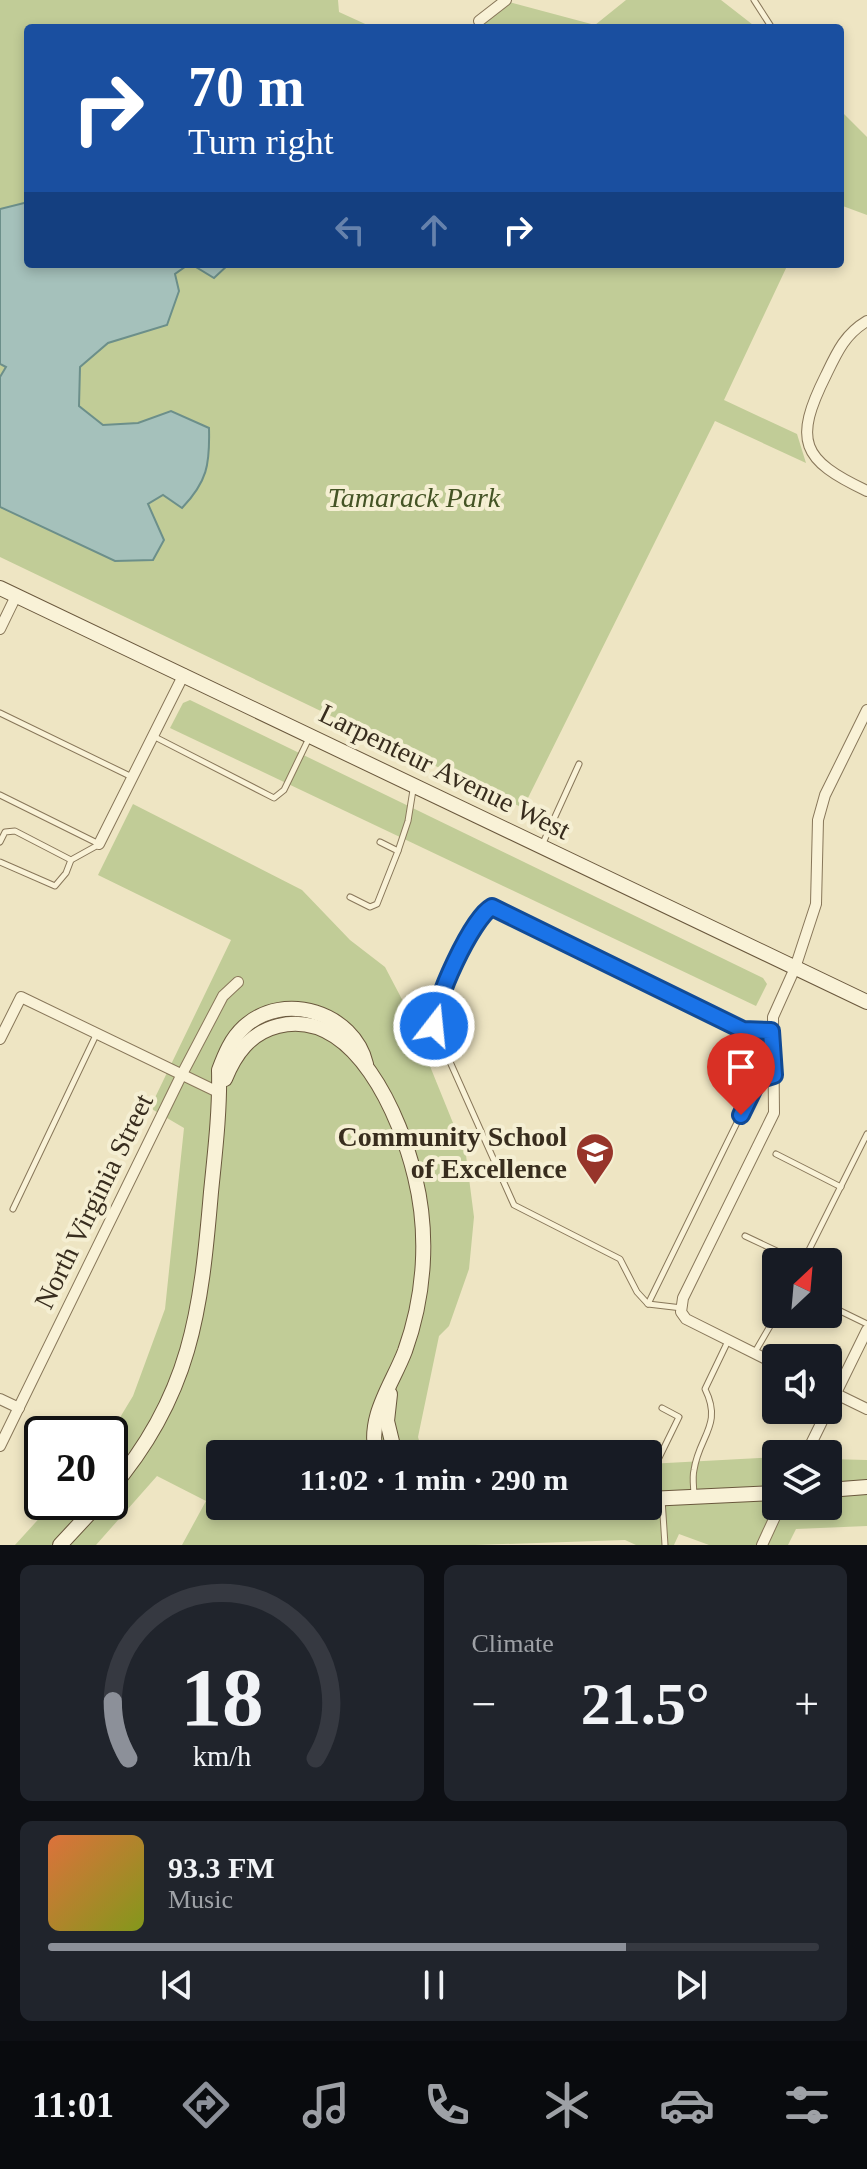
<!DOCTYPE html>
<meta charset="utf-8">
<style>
body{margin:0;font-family:"Times New Roman",serif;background:#20242c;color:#f1f3f6;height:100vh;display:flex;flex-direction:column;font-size:30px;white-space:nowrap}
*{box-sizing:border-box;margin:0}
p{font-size:26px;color:#9ea1a6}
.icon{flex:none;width:44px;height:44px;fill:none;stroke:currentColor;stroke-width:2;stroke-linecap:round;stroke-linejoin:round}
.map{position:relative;height:1545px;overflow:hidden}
.drawer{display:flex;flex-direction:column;gap:20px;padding:20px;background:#0d0f14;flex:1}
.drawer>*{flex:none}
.guide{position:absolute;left:24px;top:24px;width:820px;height:244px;border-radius:8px;box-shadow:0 4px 12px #0003;background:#1a4fa0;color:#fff;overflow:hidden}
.needle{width:52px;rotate:26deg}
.fabs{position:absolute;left:762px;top:1248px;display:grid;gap:16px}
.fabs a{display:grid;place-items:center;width:80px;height:80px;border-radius:8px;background:#171b24;box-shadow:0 4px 12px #0003;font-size:40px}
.speed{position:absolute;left:24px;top:1416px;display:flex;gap:16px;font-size:40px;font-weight:700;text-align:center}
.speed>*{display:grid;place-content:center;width:104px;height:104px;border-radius:50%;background:#171b24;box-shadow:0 4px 12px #0003;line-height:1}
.speed .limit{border:4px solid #111;border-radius:12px;background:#fff;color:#111}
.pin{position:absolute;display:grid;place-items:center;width:68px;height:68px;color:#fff;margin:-82px -34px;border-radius:50% 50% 50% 0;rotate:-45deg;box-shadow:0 0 8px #0007}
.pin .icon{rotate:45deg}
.me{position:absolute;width:88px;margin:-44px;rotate:16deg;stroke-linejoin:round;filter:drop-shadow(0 0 6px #0008)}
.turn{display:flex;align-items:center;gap:28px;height:168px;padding:0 32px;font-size:36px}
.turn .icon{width:104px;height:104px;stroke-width:2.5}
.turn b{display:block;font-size:56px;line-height:68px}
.lanes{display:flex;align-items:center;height:76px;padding:0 32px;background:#0003;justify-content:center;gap:40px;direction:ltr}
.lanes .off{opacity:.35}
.big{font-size:60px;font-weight:700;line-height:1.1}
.drawer .card{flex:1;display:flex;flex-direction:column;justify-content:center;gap:12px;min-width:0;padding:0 28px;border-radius:12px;background:#20242c}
.drawer .dial{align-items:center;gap:0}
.dial svg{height:208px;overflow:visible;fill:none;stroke:#363941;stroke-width:7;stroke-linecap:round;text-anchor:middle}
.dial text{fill:#f1f3f6;stroke:none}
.song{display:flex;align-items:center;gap:24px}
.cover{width:96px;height:96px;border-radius:12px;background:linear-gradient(135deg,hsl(20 70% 55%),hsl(70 70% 35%))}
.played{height:8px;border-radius:4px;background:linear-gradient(90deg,#8c9099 75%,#363941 75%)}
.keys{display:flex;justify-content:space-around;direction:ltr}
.heat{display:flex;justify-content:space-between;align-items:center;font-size:44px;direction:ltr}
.drawer .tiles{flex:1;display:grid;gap:20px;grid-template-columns:1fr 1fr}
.card:last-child{grid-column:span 2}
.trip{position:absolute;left:206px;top:1440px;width:456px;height:80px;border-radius:8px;background:#171b24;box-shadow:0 4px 12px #0003;font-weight:700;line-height:80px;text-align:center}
.tabs{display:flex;height:128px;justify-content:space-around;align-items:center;background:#090b0e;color:#9ea1a6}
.tabs .icon{width:56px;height:56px}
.tabs .current{color:#8c9099}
.tabs b{font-size:36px;color:#f1f3f6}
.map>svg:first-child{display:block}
.green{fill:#c1cc97}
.water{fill:#a5c1bb;stroke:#6c8f8a;stroke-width:2}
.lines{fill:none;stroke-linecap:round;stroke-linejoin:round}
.lane-casing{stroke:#88775a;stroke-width:7}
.street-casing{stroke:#88775a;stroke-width:12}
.secondary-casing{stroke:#6a583d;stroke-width:16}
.lane{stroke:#f9f2d7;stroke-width:5}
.street{stroke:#f9f2d7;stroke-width:10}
.secondary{stroke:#f9f2d7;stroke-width:14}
.route-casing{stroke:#114b97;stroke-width:20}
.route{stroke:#1a73e8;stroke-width:14}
.labels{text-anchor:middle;stroke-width:8;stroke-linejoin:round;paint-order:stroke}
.park-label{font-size:28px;font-style:italic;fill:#445425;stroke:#f5efd3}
.street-label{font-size:28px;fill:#382d1e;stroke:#f5efd3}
.poi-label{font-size:28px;font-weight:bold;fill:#382d1e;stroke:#f5efd3;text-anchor:end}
</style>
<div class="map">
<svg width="867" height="1545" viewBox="0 0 867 1545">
<rect width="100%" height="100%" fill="#eee5c3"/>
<g class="green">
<path d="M0,0H338L339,12L374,28H28V264H788L724,400L797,434L806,463L715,421L523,808L0,557Z"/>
<path d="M626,0H721L757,28H477L479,21L505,1L595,25Z"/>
<path d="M840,110L867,137V215L840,205Z"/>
<path d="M190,700L763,978L767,984L756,1006L170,728L183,703Z"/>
<path d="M133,804L302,890L350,940L385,967L406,1007L466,1155L474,1217L469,1269L449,1326L439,1336L418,1437L423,1454H220V1506H648V1464L776,1457V1506H828V1459L867,1460V1526L796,1529L788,1545H709L679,1534L674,1545H636L625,1540L475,1545H182L206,1501L157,1476L96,1545H15L54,1502H110V1434L133,1396L165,1309L184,1128L150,1108L231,940L98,875Z"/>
</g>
<g class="water">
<path d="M28,202V264H189L175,274L179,291L167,325L108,343L80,367L79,406L103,425L138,423L171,411L209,428C210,465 207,482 182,508L163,495L148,504L164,540L153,560L115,561L0,507V377L6,367L0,364V209Z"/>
<path d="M191,264H229L214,278Z"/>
</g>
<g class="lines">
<defs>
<g id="lane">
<path d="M754,0L772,28"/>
<path d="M0,713L132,777"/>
<path d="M153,736L274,798L284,790L310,736"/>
<path d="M0,795L99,844"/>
<path d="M0,842L5,832L15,831L71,860"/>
<path d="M543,843L579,764"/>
<path d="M398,851L408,821L413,790"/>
<path d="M0,862L55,886L66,873L71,860L98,845"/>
<path d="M350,897L370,907L377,904L398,851L380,842"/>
<path d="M776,1154L841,1187"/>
<path d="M13,1209L96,1035"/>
<path d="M745,1236L800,1262"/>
<path d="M803,1262L867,1134"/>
<path d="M648,1304L754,1088L758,1080L773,1075"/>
<path d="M828,1305L867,1324"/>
<path d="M682,1308L648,1304L637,1292L620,1259L514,1205L434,1026V1012L481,913L492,907L743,1030L771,1031"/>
<path d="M755,1352L777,1314"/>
<path d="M694,1496C694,1488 692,1478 694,1470C699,1436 723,1425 705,1389L728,1341"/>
<path d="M649,1498L655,1466L679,1417L662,1408"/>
<path d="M662,1499L665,1545"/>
</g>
<g id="street">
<path d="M479,21L506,0"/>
<path d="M867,321C845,334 837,352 826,375C793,441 801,460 867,491"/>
<path d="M0,629L16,596"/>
<path d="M99,844L184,674"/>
<path d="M0,1039L21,997L220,1093"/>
<path d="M776,1364L686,1319L681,1312L683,1298L774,1113L773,1017L795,968L816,904L818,820L825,795L867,710"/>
<path d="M828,1390L867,1409"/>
<path d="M0,1399L19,1408"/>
<path d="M0,1446L181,1076L223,996L238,982"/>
<path d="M806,1454L867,1330"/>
<path d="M762,1545L780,1506"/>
</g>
<g id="secondary">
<path d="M0,588L867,1002"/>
<path d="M225,1079C235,1054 250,1033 278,1026C355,1007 401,1118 415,1177C429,1234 425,1295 405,1351C392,1385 367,1416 376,1454"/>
<path d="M390,1394L387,1421L395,1454"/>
<path d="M110,1490C191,1396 201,1311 211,1192C215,1152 220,1111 219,1070C225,1054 231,1039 244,1027C284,990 354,1013 366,1064"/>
<path d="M828,1490L867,1487"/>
<path d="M648,1499L776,1493"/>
<path d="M421,1506L451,1512L483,1507"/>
<path d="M474,1506H514"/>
<path d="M60,1545L100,1502"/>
</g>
</defs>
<use href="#lane" class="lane-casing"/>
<use href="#street" class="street-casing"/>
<use href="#secondary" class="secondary-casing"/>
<use href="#lane" class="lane"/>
<use href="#street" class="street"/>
<use href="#secondary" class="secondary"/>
</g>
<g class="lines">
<defs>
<path id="route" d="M434,1026C433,1003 472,918 492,907L743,1030L771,1031L774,1075L758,1080L741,1115"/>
</defs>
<use href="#route" class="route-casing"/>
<use href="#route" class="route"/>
</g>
<defs>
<symbol id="school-pin" viewBox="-11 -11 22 30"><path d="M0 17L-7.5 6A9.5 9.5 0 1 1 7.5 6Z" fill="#97342a" stroke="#f5efd3"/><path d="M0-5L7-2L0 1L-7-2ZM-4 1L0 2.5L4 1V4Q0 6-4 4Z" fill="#fff"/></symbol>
</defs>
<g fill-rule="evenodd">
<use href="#school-pin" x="573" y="1130" width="44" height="60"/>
</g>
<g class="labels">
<g class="park-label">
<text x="414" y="507">Tamarack Park</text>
</g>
<g class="street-label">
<text transform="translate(445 771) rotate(26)" y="10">Larpenteur Avenue West</text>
<text transform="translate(93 1201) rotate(-64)" y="10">North Virginia Street</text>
</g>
<g class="poi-label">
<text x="567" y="1146">Community School<tspan x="567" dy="32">of Excellence</tspan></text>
</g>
</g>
</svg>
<div class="fabs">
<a><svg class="needle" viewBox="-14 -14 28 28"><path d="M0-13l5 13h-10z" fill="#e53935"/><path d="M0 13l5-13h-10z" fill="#9ea1a6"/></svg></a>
<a><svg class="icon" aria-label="sound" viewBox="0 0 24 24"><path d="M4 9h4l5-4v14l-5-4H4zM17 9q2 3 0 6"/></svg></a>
<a><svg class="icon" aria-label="layers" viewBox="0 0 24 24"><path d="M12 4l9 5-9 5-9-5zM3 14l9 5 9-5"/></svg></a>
</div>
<div class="speed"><div class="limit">20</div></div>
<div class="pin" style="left:741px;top:1115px;background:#d93025"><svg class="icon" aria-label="arrive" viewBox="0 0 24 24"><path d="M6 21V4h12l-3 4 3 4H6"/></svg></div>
<svg class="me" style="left:434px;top:1026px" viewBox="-20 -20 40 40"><circle r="17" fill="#1a73e8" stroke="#fff" stroke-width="3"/><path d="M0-11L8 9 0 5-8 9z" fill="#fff"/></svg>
<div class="trip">11:02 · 1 min · 290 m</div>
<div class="guide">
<div class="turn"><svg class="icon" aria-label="right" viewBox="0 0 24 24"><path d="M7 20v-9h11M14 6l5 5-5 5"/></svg><div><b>70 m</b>Turn right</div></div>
<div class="lanes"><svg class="icon off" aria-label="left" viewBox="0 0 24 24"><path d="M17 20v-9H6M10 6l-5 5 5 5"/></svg><svg class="icon off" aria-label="ahead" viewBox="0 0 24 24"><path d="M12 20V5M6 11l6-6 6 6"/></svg><svg class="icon" aria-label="right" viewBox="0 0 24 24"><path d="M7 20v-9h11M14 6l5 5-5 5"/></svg></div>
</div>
</div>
<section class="drawer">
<div class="tiles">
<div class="card dial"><svg viewBox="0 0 100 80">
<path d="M14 69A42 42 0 1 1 86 69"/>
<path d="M14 69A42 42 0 0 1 8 47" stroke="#8c9099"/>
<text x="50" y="56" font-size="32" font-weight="700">18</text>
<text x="50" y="72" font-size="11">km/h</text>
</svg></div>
<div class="card"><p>Climate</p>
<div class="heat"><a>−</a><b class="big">21.5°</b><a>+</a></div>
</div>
<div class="card">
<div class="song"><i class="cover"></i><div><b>93.3 FM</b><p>Music</p></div></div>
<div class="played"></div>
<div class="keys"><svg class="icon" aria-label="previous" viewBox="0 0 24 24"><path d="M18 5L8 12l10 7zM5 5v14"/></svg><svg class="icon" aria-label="pause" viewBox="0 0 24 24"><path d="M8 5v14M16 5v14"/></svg><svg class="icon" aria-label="next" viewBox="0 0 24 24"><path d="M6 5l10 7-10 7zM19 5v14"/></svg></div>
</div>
</div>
</section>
<nav class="tabs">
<b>11:01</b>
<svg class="icon current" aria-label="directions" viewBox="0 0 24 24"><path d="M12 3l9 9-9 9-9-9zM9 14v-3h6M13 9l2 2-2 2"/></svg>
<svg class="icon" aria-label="music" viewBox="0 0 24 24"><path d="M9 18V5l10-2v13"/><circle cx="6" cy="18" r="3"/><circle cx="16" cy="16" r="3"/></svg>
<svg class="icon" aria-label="phone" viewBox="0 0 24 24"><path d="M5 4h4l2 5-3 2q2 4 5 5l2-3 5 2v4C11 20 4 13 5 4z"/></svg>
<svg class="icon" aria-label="climate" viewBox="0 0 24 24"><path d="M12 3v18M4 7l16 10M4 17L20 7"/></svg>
<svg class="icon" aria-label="car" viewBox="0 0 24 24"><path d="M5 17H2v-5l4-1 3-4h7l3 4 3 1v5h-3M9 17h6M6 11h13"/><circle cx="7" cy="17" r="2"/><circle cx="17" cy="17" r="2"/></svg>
<svg class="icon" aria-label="filters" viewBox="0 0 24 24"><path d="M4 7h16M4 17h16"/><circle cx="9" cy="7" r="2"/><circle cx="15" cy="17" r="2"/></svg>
</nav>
